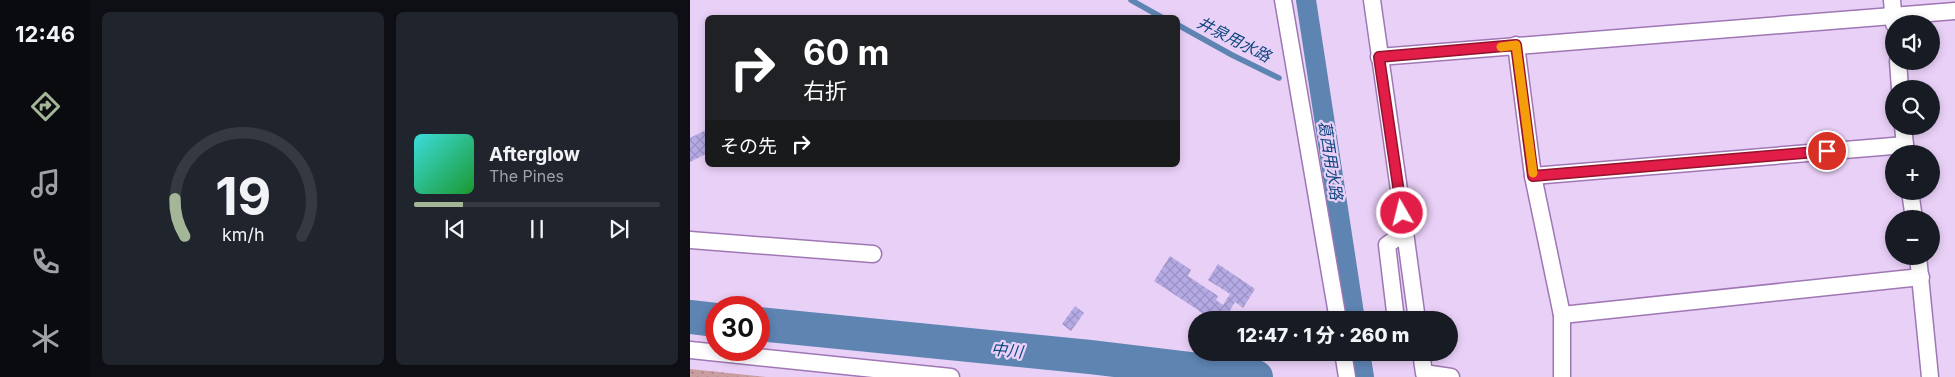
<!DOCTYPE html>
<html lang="ja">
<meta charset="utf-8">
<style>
body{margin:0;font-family:Inter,"Noto Sans JP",sans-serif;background:#20242c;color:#f1f3f6;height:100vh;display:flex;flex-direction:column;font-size:19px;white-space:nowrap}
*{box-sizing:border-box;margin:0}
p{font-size:16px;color:#9ea1a6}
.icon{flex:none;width:28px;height:28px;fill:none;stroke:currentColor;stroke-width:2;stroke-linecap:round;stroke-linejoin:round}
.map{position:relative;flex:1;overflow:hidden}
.panel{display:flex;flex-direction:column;gap:12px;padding:12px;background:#0d0f14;width:600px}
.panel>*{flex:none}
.hud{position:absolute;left:15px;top:15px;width:475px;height:152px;border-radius:8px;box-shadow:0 2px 8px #0003;background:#202124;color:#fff;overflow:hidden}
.tools{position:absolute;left:1195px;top:15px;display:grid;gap:10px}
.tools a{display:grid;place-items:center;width:55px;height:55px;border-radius:50%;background:#171b24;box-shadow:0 2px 8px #0003;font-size:25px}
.speed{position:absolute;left:15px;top:296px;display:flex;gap:10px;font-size:25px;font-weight:700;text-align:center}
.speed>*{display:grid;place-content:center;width:65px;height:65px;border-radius:50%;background:#171b24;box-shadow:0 2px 8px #0003;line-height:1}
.speed .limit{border:8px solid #d22;background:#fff;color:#111}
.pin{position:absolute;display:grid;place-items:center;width:42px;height:42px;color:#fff;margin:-21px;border:2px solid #fff;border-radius:50%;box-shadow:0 1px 5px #0007}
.me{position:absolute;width:55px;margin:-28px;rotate:352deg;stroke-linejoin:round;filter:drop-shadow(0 0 4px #0008)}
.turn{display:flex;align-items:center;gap:18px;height:105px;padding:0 15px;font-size:22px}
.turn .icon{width:65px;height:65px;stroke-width:2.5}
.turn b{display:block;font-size:35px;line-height:42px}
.then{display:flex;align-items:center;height:48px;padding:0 15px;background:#0003;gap:10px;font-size:19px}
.panel .tile{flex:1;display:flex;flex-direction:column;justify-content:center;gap:8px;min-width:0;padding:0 18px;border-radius:8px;background:#20242c}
.panel .dial{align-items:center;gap:0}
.dial svg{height:130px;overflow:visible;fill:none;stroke:#363941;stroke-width:7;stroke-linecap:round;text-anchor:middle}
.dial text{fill:#f1f3f6;stroke:none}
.song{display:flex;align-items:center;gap:15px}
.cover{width:60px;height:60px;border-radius:8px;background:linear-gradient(135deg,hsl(180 70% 55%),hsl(130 70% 35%))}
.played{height:5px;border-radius:2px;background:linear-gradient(90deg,#a3b698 20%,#363941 20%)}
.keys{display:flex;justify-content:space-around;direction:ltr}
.panel .tiles{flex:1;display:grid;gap:12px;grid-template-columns:repeat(2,1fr)}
.trip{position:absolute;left:498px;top:311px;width:270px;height:50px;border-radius:25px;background:#171b24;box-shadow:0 2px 8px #0003;font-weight:800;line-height:50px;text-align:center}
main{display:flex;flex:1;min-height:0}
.dock{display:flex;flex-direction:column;width:90px;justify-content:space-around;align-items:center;background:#090b0e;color:#9ea1a6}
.dock .icon{width:35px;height:35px}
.dock .on{color:#a3b698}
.dock b{font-size:22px;color:#f1f3f6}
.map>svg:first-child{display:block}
.park{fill:url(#park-dots)}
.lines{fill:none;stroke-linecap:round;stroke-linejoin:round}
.stream{stroke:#5e84b2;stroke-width:5.5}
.canal{stroke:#5e84b2;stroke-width:20}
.river{stroke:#5e84b2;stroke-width:34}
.building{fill:url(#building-cross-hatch)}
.street-casing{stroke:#9f77b4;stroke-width:19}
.street{stroke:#fff;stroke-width:16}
.route-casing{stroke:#92132f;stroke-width:12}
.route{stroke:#e11d48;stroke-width:9}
.slow{stroke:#f59e0b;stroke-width:9}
.labels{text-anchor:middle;stroke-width:4.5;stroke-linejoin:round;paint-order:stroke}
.water-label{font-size:16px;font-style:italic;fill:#0e4680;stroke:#e9d0f7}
</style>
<main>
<nav class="dock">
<b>12:46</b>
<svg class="icon on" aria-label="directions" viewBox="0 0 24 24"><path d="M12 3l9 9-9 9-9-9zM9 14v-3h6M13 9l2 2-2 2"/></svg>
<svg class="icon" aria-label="music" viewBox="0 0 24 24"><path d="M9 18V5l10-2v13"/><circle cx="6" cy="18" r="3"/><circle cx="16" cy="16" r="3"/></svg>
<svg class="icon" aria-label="phone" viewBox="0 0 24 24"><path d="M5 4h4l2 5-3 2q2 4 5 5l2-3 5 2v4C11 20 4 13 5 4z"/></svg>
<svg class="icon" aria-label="climate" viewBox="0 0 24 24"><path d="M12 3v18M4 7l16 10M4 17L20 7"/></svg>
</nav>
<section class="panel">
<div class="tiles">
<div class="tile dial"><svg viewBox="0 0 100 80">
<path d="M14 69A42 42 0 1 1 86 69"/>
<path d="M14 69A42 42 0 0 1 8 46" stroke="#a3b698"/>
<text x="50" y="56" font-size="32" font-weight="700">19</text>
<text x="50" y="72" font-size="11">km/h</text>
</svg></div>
<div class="tile">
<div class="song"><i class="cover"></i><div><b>Afterglow</b><p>The Pines</p></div></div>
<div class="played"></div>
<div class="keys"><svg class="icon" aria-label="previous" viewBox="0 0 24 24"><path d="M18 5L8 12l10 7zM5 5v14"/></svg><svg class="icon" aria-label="pause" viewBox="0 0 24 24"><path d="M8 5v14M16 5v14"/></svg><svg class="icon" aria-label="next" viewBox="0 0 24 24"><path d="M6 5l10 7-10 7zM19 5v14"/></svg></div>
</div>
</div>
</section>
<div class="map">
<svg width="1265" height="377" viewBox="0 0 1265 377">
<defs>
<pattern id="park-dots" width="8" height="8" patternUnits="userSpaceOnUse" patternTransform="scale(1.25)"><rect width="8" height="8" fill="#c89ea1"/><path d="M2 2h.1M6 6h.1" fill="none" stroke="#a27f83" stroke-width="1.8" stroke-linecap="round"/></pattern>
<pattern id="building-cross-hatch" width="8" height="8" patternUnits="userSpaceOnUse" patternTransform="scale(1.25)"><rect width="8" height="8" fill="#b5aae4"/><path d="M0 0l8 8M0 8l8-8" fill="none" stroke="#9b91c3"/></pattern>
</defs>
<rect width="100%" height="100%" fill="#e9d0f7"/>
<path class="park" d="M0,369L76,377H0Z"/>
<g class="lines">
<g class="stream">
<path d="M441,0L473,18"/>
<path d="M488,25L542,55L589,78"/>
</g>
<g class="canal">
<path d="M616,0L665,320"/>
<path d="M670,352L674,377"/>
</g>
<g class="river">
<path d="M0,317L26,320"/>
<path d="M69,324L400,357L566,377"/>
</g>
</g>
<g class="building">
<path d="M18,129V153L0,162V138Z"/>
<path d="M480,256L501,270L498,276L528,296L526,300L533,305L540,294L518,280L528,264L565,289L553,308L545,302L537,315L542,318L541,320H523L464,281Z"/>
<path d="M385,306L394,313L381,331L372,324Z"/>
<path d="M572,352H602V357Z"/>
</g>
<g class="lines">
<defs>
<g id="street">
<path d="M593,0L648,320"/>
<path d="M682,0L715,232L697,245L706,320"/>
<path d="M1202,0L1204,24"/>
<path d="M826,45L843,176L872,315V377"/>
<path d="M689,57L1265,11"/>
<path d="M1208,61L1210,89"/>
<path d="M1213,126L1216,154"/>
<path d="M843,176L1215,145"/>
<path d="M1220,191L1224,219"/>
<path d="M715,232L727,320"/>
<path d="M0,240L183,254"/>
<path d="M1228,256L1240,377"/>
<path d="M872,315L1231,277"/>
<path d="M0,350L261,377"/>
<path d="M653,352L657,377"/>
<path d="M731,352L734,373L761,377"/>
</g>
</defs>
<use href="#street" class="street-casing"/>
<use href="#street" class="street"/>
</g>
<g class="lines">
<defs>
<path id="route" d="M712,213L689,57L826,45L843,176L1137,151"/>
</defs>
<use href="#route" class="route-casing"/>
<use href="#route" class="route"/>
<path class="slow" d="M811,47L826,45L843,173"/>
</g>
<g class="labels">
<g class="water-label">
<text transform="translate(544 39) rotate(27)" y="6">井泉用水路</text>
<text transform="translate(641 160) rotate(81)" y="6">葛西用水路</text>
<text transform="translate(317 350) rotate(6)" y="6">中川</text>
</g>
</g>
</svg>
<div class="tools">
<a><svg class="icon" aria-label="sound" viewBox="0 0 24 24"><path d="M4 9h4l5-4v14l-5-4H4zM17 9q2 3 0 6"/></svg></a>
<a><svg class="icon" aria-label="search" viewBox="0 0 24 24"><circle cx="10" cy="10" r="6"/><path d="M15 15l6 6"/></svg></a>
<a>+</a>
<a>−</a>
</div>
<div class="speed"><div class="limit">30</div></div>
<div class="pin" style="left:1137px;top:151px;background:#d93025"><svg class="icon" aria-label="arrive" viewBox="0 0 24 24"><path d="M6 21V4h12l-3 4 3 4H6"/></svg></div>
<svg class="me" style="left:712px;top:213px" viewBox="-20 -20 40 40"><circle r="17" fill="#e11d48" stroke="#fff" stroke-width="3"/><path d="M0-11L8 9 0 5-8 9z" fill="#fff"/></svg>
<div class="trip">12:47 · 1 分 · 260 m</div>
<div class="hud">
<div class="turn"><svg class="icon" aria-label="right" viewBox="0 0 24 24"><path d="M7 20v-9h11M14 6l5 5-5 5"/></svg><div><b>60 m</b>右折</div></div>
<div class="then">その先<svg class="icon" aria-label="right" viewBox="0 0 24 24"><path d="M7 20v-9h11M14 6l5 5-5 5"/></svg></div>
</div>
</div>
</main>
